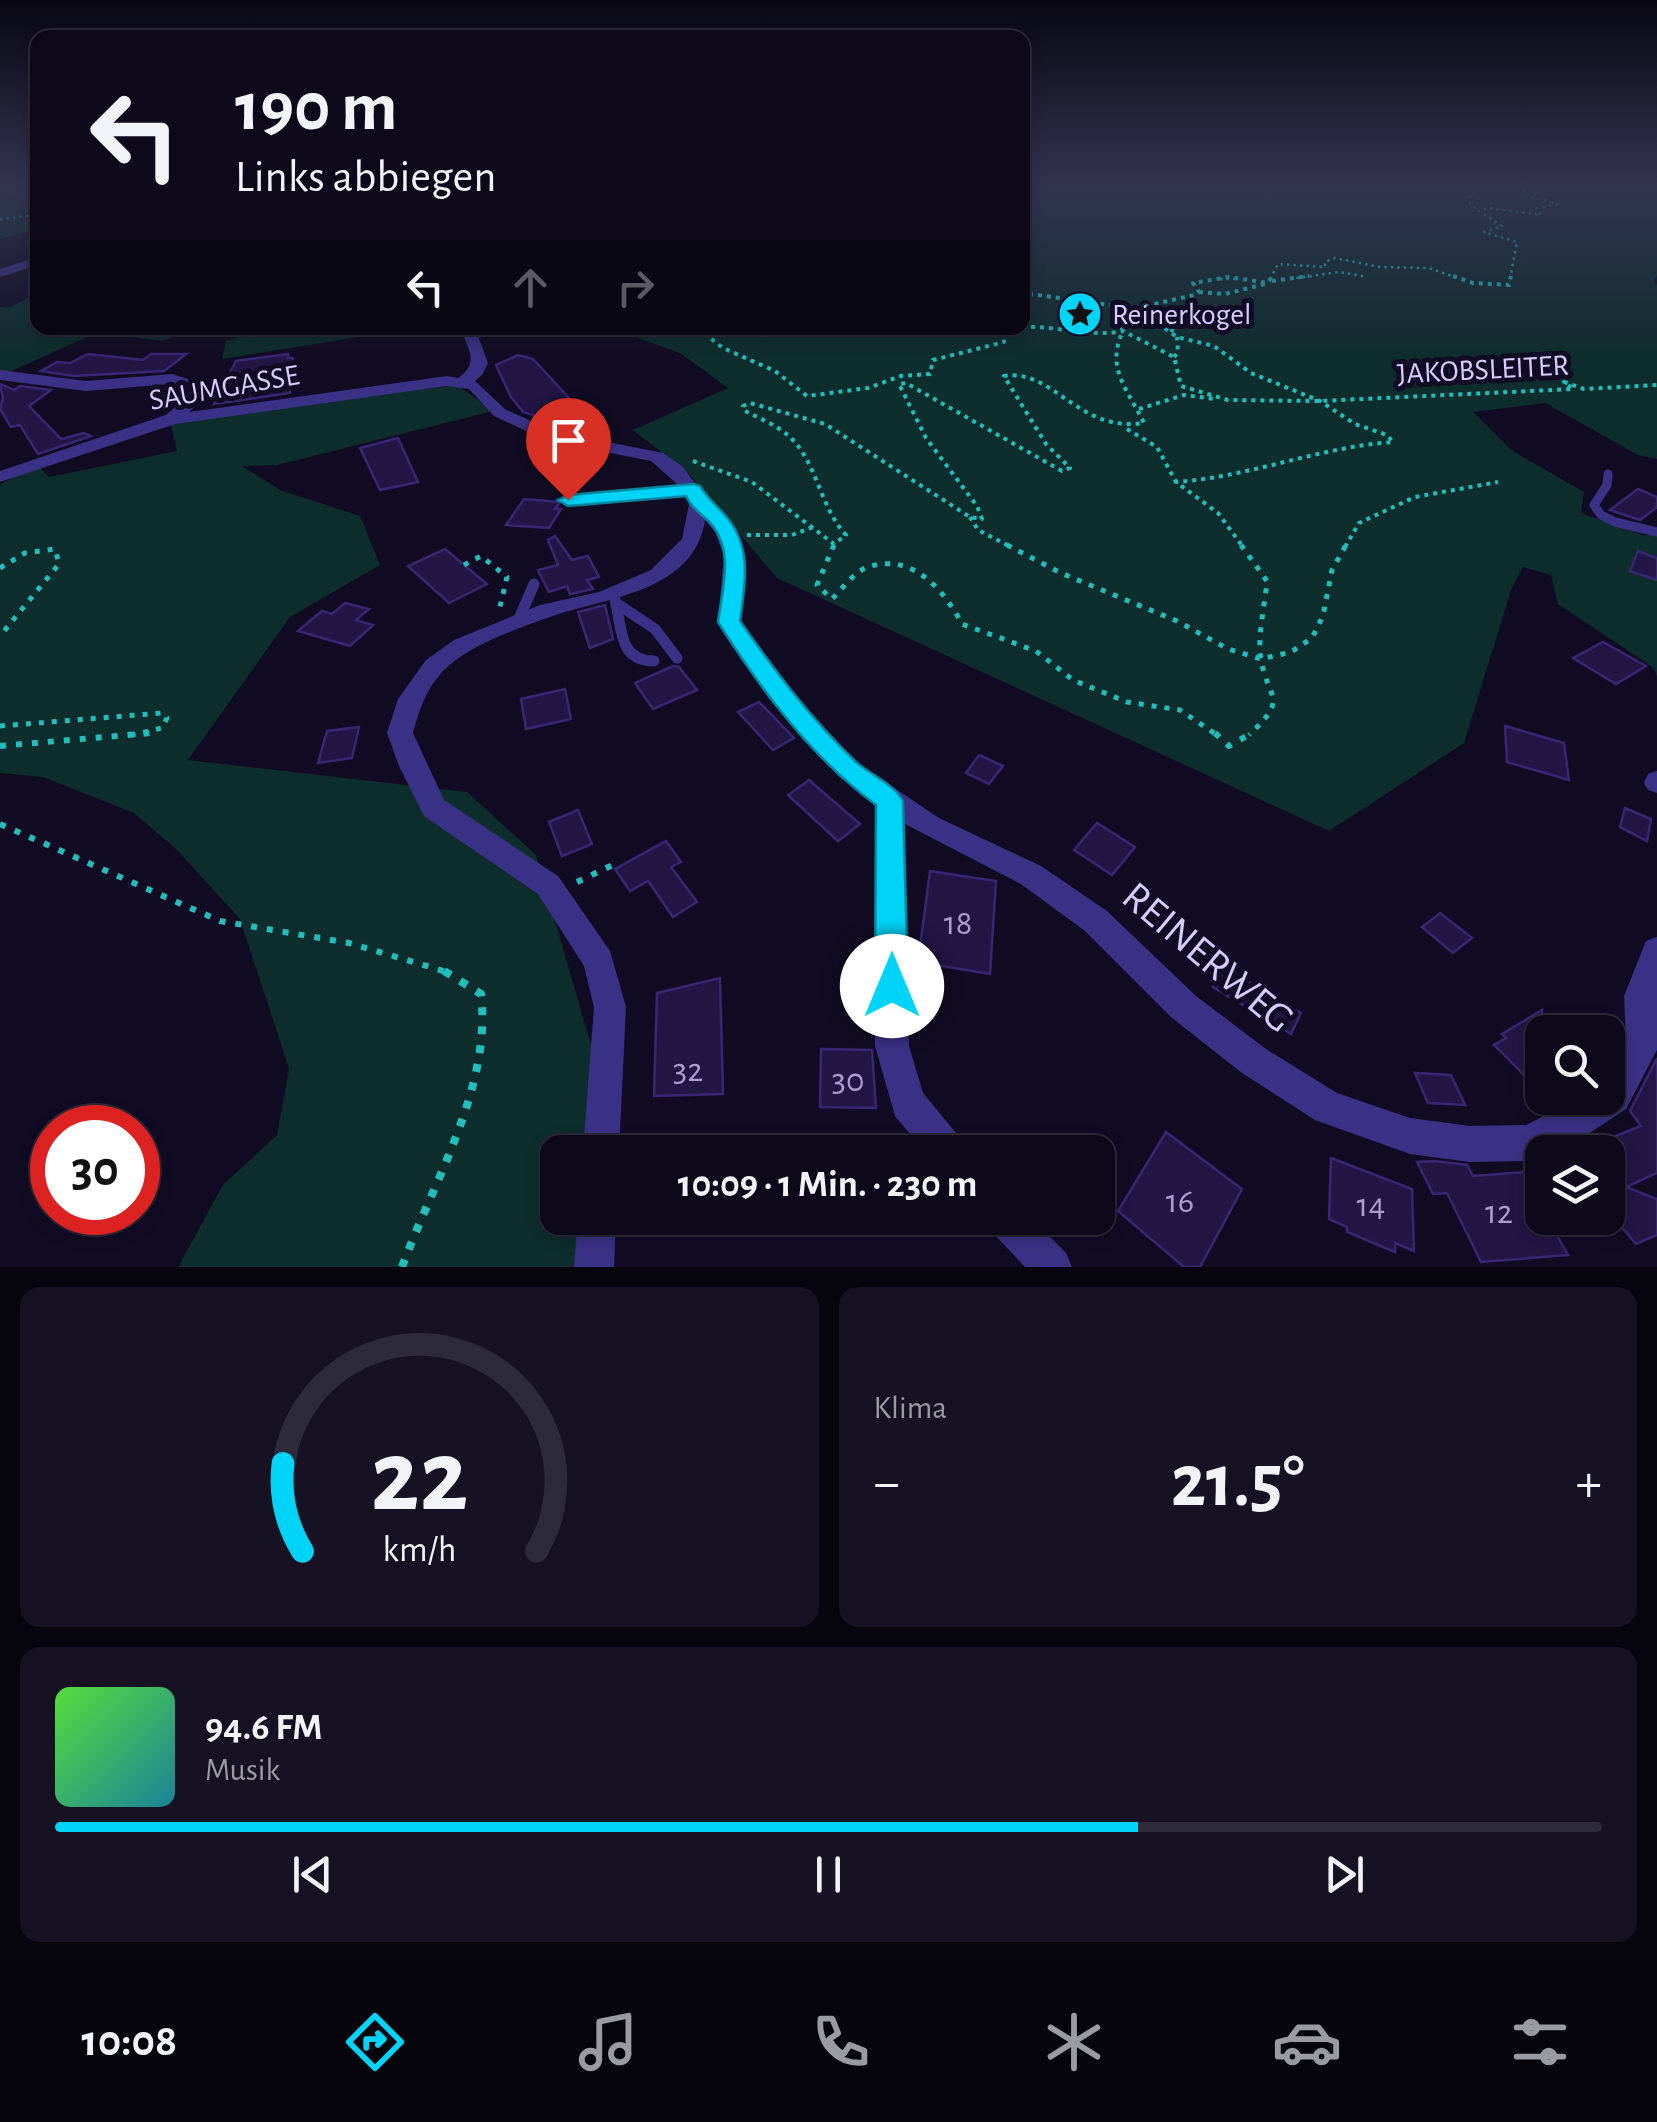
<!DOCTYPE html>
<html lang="de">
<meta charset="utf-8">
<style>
body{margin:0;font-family:"Alegreya Sans",sans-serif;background:#161223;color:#f1f3f6;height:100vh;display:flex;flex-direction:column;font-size:38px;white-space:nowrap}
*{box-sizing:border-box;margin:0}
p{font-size:32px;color:#9a9aa2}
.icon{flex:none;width:55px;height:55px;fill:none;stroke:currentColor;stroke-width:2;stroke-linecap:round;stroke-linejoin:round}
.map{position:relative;height:1267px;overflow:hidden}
.side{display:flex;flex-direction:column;gap:20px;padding:20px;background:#07050e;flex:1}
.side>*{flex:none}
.top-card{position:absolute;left:30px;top:30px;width:1000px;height:305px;border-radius:20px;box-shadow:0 5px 15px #0003,0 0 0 2px #2d2a39;background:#0d091a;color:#f1f3f6;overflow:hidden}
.controls{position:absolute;left:1525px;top:1015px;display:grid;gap:20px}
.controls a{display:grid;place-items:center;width:100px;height:100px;border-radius:20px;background:#0d091a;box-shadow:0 5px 15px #0003,0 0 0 2px #2d2a39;font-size:50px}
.speed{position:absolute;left:30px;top:1105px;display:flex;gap:20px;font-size:50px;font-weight:700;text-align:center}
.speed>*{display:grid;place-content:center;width:130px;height:130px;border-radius:50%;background:#0d091a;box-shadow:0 5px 15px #0003,0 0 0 2px #2d2a39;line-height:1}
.speed .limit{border:15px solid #d22;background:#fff;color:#111}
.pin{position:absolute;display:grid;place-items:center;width:85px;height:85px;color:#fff;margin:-102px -42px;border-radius:50% 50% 50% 0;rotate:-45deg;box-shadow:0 0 10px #0007}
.pin .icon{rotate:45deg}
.me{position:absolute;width:110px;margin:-55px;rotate:0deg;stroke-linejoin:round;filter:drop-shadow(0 0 8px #0008)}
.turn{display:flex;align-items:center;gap:35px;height:210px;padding:0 40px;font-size:45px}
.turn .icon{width:130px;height:130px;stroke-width:2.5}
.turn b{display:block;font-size:70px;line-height:85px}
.lanes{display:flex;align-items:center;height:95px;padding:0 40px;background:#0003;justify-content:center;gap:50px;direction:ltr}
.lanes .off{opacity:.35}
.big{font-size:75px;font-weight:700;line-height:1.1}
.side .card{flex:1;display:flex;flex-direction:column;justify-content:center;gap:15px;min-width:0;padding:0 35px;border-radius:20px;background:#161223}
.side .dial{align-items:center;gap:0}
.dial svg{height:260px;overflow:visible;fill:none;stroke:#2d2a39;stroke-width:7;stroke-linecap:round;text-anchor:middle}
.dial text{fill:#f1f3f6;stroke:none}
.song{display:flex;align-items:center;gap:30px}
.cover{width:120px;height:120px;border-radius:15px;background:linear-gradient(135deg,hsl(110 70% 55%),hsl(190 70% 35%))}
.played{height:10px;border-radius:5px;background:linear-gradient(90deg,#00d3f8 70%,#2d2a39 70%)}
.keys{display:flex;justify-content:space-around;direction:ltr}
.heat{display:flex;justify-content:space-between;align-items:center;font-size:55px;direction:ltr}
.side .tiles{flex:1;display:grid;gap:20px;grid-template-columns:1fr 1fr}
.card:last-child{grid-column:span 2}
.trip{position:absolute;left:540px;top:1135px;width:575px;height:100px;border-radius:20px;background:#0d091a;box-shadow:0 5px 15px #0003,0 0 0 2px #2d2a39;font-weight:700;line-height:100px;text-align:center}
.tabs{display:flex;height:160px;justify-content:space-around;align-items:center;background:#05040a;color:#9a9aa2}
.tabs .icon{width:70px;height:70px}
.tabs .current{color:#00d3f8}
.tabs b{font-size:45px;color:#f1f3f6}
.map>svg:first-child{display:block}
.green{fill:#0e2d2d}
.building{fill:#221645;stroke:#392674;stroke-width:2.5}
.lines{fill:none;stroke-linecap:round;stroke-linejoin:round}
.path-far4{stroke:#23bdbc;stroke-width:2.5;stroke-dasharray:2.5 4;stroke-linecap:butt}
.path-far3{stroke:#23bdbc;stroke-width:4;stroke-dasharray:4 5;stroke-linecap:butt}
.path-far2{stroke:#23bdbc;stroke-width:5;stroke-dasharray:5 8;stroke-linecap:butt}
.path-far1{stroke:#23bdbc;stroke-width:6;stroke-dasharray:6 10;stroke-linecap:butt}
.path{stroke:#23bdbc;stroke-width:8;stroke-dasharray:8 11;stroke-linecap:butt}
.service-far1{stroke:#3a3286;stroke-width:9}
.service{stroke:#3a3286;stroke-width:11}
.minor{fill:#3a3286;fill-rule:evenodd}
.route{fill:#00d3f8;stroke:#0089a1;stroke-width:2.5}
.labels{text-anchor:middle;stroke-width:10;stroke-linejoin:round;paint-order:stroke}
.far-poi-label{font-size:30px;fill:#d6cdff;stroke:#110c23;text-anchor:start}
.far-street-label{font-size:30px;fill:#d6cdff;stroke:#110c23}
.near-number-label{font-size:35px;fill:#a99fd0}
.near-street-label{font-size:42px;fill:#d6cdff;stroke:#110c23}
</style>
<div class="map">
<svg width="1657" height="1267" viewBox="0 0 1657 1267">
<rect width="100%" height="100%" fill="#110c23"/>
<g class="green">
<path d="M0,182H37V229L0,239Z"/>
<path d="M1023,182L1657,184V275L1653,283L1657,285V459L1638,455L1545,403L1473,412L1511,450L1584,492L1581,513L1643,535H1657V677L1654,668L1558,604L1551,575L1523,567L1511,590L1464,743L1329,831L777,578L689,474L633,430L728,388L680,353L613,329L1022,328Z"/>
<path d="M37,293L38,328H192L164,341L96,333L5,374L0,371V307L9,308Z"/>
<path d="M235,328H414L222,359L226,341L243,336Z"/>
<path d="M457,385L493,411L277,465L242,466L280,490L360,516L380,565L290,617L188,760L467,792L536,855L622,1152H558V1218H614L606,1267H178L223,1185L277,1135L289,1069L240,919L177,850L134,813L43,777L0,773V484L39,466L49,477L177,451L170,421Z"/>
</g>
<g class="building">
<path d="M88,354L143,360L151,354H186L164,371L73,376L41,371L57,362L70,363Z"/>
<path d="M288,354V358H293L290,393L214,404L236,361Z"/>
<path d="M518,355L533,359L605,437L523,412L511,397L496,365Z"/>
<path d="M0,384L14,390L20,386L51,390L29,406L61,439L84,433L91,436L38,454L20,425L11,427L0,409L3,398Z"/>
<path d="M398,438L418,482L380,490L360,448Z"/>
<path d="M1638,489L1657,497V507L1640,520L1610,510Z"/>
<path d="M524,499L560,502L555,509H561L549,528L506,525Z"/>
<path d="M555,536L572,560L588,556L599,577L587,580L593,589L570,594L567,586L549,592L538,570L558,565L548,540Z"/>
<path d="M445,549L464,565L487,584L449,603L408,566Z"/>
<path d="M1638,551L1657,558V580L1630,571Z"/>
<path d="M345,603L369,609L356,620L373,625L350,646L298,631L322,611L332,614Z"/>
<path d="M605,605L613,639L590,648L578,612Z"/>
<path d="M1603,642L1646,666L1616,684L1573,658Z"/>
<path d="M673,666L679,667L697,690L653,709L635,683Z"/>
<path d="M565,689L571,719L526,729L521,699Z"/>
<path d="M759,702L794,738L773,750L738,712Z"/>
<path d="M1505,726L1564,743L1569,780L1507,762Z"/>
<path d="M359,727L352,758L318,763L327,731Z"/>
<path d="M979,755L1003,766L989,784L966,773Z"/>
<path d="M809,780L860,824L838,841L788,795Z"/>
<path d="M1625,808L1651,819L1647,841L1620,827Z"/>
<path d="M578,810L592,844L562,856L549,822Z"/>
<path d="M1097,823L1135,847L1112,875L1074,850Z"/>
<path d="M666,841L681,862L671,867L697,902L673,917L648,881L630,891L615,869Z"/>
<path d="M930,871L996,881L990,974L918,962Z"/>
<path d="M1440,913L1472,938L1453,953L1422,927Z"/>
<path d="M1224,967L1301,1013L1291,1034L1213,987Z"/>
<path d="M720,978L723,1094L654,1096L657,993Z"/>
<path d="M1542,1010V1093L1494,1045L1506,1038L1502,1034Z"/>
<path d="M821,1049L872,1050L876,1108L820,1107Z"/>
<path d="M1657,1058V1173L1626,1187L1657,1199V1235L1636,1244L1608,1211V1139L1641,1126L1630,1111Z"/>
<path d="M1415,1073L1451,1075L1465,1105L1428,1103Z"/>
<path d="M1166,1132L1242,1189L1200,1267H1184L1118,1211Z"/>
<path d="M1331,1158L1412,1189L1414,1251L1395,1243V1252L1347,1232V1227L1329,1219Z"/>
<path d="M1434,1161L1467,1165L1473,1176L1527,1172L1542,1199V1218H1547L1568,1255L1481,1262L1447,1193L1433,1194L1417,1162Z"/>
</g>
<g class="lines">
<g class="path-far4">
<path d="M1469,182L1467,189L1473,191L1468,201L1479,211"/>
<path d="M0,219L38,215"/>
<path d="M1220,279H1239"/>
<path d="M1270,279L1278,264L1325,267V262L1335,258L1380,267L1429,268L1460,279"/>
<path d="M1290,279L1339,272L1363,276"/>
<path d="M1510,279L1517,242L1484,232L1502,226L1479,211L1489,208L1541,215L1537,208L1557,204L1526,195L1520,182"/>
</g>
<g class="path-far3">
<path d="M1453,276L1473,283L1509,285L1511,276"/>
<path d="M1272,281L1309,276"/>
<path d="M1022,288L1030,294L1125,307"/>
<path d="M1199,292L1225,294L1265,284"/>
<path d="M1137,308L1194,295L1199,292L1193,283L1229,277L1268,283L1272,276"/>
<path d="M1022,327C1055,325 1091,338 1123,331L1174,357L1181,386L1228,400L1320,401L1573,389L1564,382L1584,389L1657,385"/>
<path d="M697,328L723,348L775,371L807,396L868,388L901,376L930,374L933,360L1004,342L1003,328H1009"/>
<path d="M1171,332L1193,297"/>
<path d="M1174,357L1178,352L1177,337"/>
<path d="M1139,409L1184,395L1215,399"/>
<path d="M1127,429L1157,447L1176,482L1218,513L1243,547"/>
<path d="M693,461L752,482L834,544L846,535C820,507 818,466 792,439C779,426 761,419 745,411L743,406L750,403L825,424L970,517L982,519L977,506L926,438L899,384L906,383L1062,471L1070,468L1046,444L1004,376C1054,368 1077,433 1144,423C1128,390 1105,368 1123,331L1119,320L1125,307L1137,308L1177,337L1214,346L1251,373L1320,401L1355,424L1387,435L1393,442C1319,447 1250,477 1176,482"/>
<path d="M970,517L978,530L1011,547"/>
<path d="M747,535H792L813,527"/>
<path d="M1345,547L1359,523L1415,497L1498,482"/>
</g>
<g class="path-far2">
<path d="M834,545L817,585L832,599C842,589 855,571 868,567C912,552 944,590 962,624L1036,651L1073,680L1127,702L1180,710L1217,735"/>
<path d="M1007,545L1061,573L1177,621L1228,649L1261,659L1291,652L1312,638L1323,616L1332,570L1346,545"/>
<path d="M1241,545L1267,581C1265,605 1257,637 1261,660C1269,702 1289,697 1249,735"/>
<path d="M464,565L481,556L507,577L499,611"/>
<path d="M0,568L25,553L55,549L59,564L0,636"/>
<path d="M0,726L162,713L167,718L162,728L132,735"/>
</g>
<g class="path-far1">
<path d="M1215,733L1229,746L1252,733"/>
<path d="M0,746L151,733"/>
<path d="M0,824L220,921L349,943L447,972"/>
<path d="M577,882L619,862"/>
</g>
<path class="path" d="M402,1267C433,1182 492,1087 481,994L441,969"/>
<g class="service-far1">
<path d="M1608,474L1607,485L1594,505L1601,515L1615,522L1657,532"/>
<path d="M568,500L694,490"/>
</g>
<g class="service">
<path d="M613,593C623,621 615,661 654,661"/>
<path d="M619,605L655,629L677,658"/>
<path d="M518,621L534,584"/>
</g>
<g class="minor">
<path d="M38,257V265L0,277V269Z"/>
<path d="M461,328H475L488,363L482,375L475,381L506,410L557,432L663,453L682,466L741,543L745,570L740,622L787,687L857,763L939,818L1041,866L1107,911L1196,996L1266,1049L1337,1093L1410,1118L1470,1126L1526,1125L1580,1098H1608V1074L1626,1040L1624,996L1646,941L1657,937V1050L1626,1109L1591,1132L1527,1161L1470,1162L1410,1154L1315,1120L1242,1073L1172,1018L1085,931L1021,884L903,823L909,1046L923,1093L961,1139L966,1152H925L895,1116L875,1046V803L839,777L769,699L718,622L724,556L715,532L705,520C694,592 608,597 553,616C517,629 470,644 443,671C426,689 419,710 413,733L444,800L558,876L610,951L626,1007L619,1152H583L594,1007L584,966L538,894L424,816L399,766L387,733L398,699L426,660L454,640L540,605L599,592L651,570L682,539L689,504L685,491L651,461L546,440L494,416L469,389L447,386L175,424L0,482V471L166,415L193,391L171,384L86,391L0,380V370L86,381L172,374L210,386V392L189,412L447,376L458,378C480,363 468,350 461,328Z"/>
<path d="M1657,771V793L1648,790L1644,783L1648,774Z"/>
<path d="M578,1218H616L614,1267H574Z"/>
<path d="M987,1218H1032L1066,1253L1072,1267H1025L992,1232Z"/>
</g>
</g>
<linearGradient id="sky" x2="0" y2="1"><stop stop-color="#090713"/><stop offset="0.51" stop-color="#323450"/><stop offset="1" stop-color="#323450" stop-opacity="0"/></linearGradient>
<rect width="1657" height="360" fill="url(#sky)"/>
<path class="route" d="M694,484L700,486C708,499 715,504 725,515C753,547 745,584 740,621C775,671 811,719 855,761C870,775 893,783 903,801L908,986L903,997L892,1001L880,997L875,986L876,805C810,756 762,691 718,622C722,591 734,553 713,526C704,515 692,510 686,496L568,506L558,500L568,495Z"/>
<defs>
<symbol id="sight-disc" viewBox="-11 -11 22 22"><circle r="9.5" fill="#00d3f8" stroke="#110c23"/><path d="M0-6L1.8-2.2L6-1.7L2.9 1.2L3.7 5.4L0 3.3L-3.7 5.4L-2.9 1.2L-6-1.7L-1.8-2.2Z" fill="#111"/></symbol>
</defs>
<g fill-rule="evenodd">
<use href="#sight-disc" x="1055" y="289" width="50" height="50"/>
</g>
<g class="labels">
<g class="far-poi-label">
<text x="1112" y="324">Reinerkogel</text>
</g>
<g class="far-street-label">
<text transform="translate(1483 369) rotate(-3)" y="10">JAKOBSLEITER</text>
<text transform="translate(224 387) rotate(-10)" y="10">SAUMGASSE</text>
</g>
<g class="near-number-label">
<text x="958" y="934">18</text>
<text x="688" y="1081">32</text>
<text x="848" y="1091">30</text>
<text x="1180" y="1212">16</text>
<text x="1371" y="1216">14</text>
<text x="1499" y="1223">12</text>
</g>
<g class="near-street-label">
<text transform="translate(1209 956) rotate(40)" y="15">REINERWEG</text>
</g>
</g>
</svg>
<div class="controls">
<a><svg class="icon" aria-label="search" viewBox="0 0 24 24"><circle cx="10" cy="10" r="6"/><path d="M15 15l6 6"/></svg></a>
<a><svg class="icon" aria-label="layers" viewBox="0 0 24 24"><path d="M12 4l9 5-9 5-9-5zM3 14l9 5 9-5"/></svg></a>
</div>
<div class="speed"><div class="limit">30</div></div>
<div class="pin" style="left:568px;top:500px;background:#d93025"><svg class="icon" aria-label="arrive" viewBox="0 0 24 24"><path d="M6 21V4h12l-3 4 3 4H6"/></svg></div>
<svg class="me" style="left:892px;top:986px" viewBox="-20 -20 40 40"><circle r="19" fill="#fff"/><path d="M0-13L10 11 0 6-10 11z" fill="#00d3f8"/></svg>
<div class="trip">10:09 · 1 Min. · 230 m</div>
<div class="top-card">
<div class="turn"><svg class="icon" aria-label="left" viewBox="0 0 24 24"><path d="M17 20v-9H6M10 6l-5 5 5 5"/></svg><div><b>190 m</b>Links abbiegen</div></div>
<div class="lanes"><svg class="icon" aria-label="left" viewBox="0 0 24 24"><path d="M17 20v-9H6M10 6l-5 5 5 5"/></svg><svg class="icon off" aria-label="ahead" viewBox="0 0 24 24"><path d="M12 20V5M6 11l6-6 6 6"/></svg><svg class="icon off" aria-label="right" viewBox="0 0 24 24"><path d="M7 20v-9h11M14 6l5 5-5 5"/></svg></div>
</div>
</div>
<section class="side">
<div class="tiles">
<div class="card dial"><svg viewBox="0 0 100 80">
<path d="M14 69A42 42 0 1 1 86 69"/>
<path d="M14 69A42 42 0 0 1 8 42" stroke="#00d3f8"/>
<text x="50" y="56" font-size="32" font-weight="700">22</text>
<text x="50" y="72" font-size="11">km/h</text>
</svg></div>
<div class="card"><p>Klima</p>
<div class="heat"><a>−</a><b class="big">21.5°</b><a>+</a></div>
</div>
<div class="card">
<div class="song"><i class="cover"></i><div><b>94.6 FM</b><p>Musik</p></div></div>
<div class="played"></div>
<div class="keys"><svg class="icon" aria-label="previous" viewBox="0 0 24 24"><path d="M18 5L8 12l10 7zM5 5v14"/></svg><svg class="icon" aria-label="pause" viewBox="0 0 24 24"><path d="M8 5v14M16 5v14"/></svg><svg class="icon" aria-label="next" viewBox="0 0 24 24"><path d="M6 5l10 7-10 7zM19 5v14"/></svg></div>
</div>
</div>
</section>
<nav class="tabs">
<b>10:08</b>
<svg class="icon current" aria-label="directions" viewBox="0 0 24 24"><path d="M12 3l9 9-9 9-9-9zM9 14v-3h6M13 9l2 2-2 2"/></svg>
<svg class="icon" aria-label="music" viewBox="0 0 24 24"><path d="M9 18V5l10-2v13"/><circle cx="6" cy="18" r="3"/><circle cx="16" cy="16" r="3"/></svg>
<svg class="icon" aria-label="phone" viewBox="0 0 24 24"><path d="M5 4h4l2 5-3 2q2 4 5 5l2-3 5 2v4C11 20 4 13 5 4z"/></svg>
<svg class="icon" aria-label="climate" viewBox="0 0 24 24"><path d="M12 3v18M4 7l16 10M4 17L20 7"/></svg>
<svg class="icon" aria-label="car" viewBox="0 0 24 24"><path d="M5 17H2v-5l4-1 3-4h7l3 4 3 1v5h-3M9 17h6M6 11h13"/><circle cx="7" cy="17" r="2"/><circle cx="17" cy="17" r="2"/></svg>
<svg class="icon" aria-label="filters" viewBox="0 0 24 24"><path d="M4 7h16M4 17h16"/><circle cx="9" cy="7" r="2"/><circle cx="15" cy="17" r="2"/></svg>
</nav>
